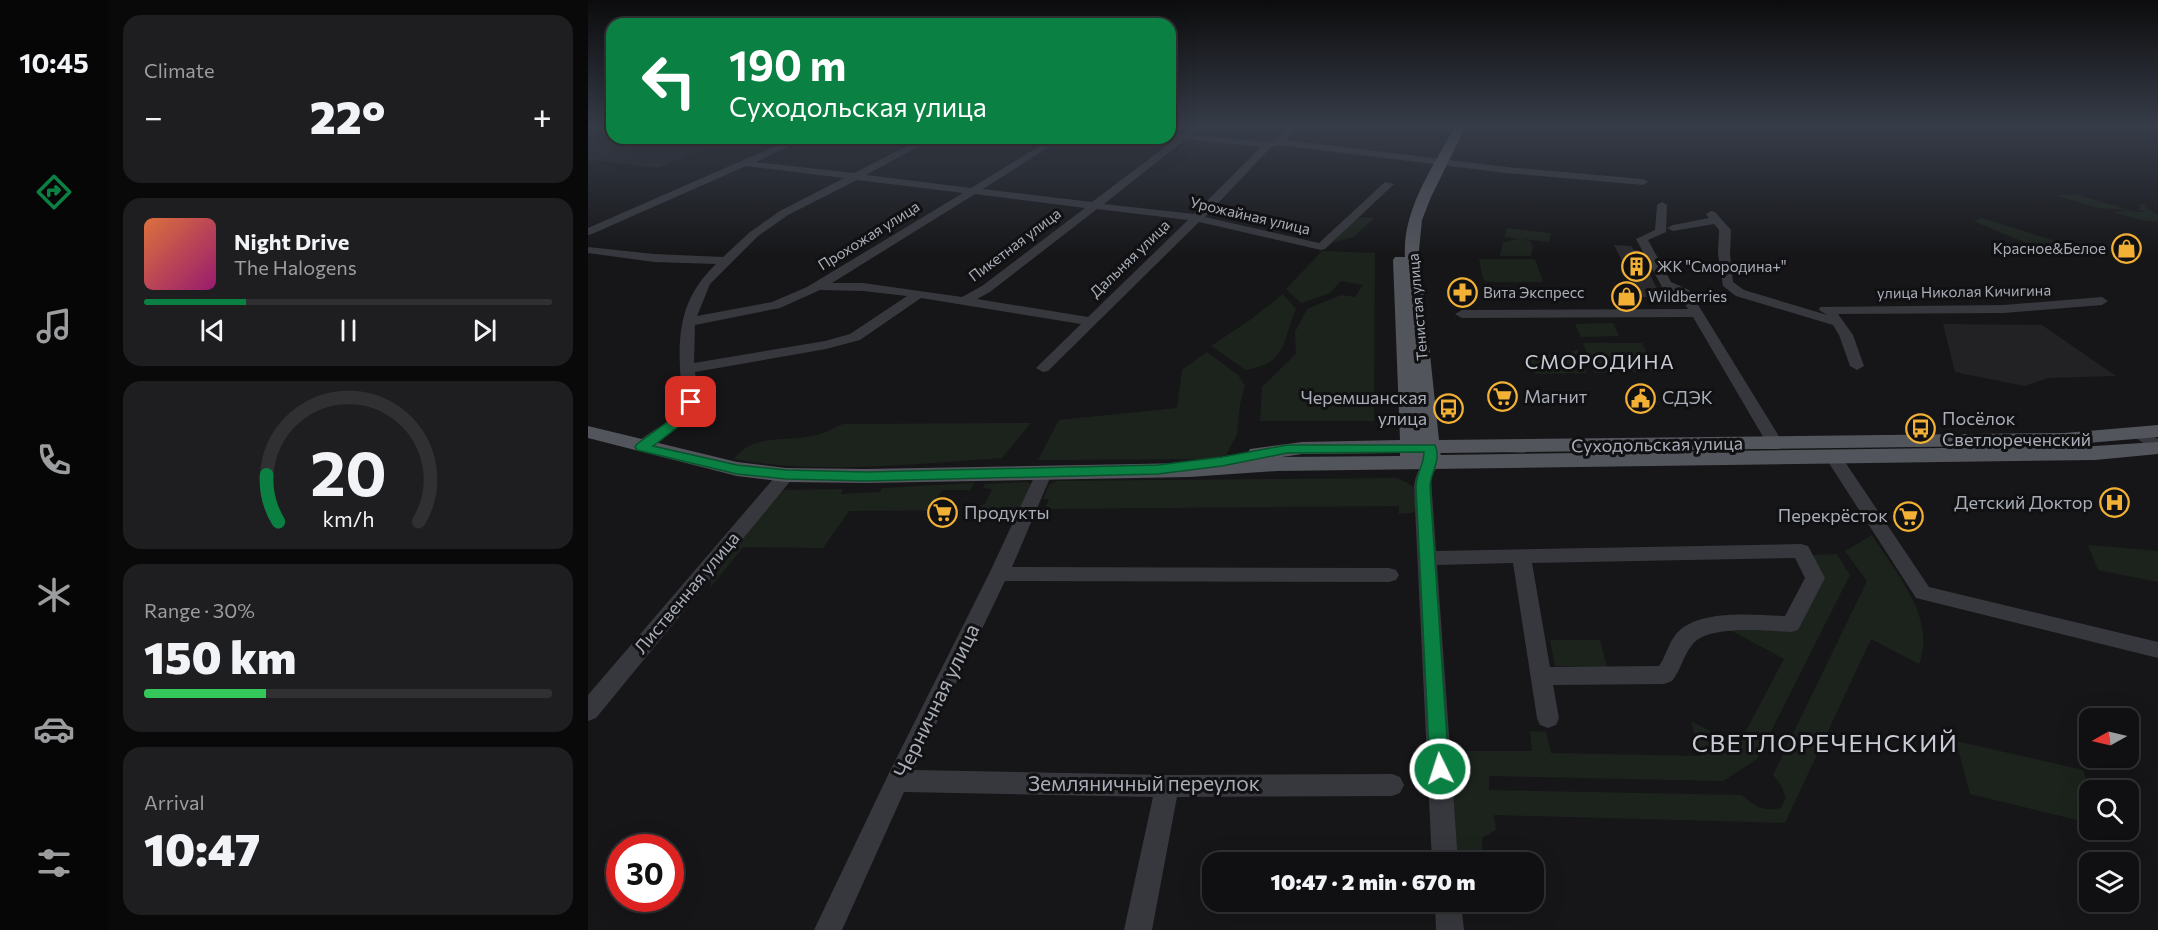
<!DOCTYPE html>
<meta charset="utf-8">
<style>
body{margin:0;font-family:Commissioner,sans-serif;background:#1e1e20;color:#f1f3f6;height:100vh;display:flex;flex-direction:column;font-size:22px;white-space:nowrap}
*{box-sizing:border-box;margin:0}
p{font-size:20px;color:#9c9d9f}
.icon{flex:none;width:33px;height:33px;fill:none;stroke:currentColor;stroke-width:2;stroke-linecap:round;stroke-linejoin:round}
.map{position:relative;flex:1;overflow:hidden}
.side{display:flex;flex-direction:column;gap:15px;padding:15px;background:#09090a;width:480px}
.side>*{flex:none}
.hud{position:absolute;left:18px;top:18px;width:570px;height:126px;border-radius:18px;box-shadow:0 6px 24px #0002,0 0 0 2px #303032;background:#0b8043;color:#fff;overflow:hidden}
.needle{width:39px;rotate:262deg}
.controls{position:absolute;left:1491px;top:708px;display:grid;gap:12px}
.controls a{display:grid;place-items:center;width:60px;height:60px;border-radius:12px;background:#101012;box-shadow:0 6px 24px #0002,0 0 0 2px #303032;font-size:30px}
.speed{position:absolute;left:18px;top:834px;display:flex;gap:12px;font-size:30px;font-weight:700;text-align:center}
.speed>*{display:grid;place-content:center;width:78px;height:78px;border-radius:50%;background:#101012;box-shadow:0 6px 24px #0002,0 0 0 2px #303032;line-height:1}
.speed .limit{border:9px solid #d22;background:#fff;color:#111}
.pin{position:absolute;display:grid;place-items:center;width:51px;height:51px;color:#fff;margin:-26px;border-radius:12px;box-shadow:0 3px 9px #0006}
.me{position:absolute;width:66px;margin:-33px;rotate:356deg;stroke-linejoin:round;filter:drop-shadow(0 0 4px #0008)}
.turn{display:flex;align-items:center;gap:21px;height:126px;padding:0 24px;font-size:27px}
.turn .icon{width:78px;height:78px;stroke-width:2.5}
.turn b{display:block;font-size:42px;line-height:51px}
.big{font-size:45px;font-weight:800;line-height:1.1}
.side .card{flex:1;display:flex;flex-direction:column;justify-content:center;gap:9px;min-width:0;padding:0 21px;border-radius:18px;background:#1e1e20}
.side .dial{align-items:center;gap:0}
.dial svg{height:156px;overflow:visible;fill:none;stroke:#303032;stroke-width:7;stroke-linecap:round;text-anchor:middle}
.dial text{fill:#f1f3f6;stroke:none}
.song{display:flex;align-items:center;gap:18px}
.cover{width:72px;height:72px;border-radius:9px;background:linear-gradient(135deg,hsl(20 70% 55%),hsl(320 70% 35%))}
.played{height:6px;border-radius:3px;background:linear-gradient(90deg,#0b8043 25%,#303032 25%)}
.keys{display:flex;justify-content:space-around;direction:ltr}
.heat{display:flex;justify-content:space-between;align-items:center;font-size:33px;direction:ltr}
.charge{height:9px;border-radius:4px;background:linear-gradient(90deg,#34c759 30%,#303032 0)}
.trip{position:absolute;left:614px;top:852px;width:342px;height:60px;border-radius:18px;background:#101012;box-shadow:0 6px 24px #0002,0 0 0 2px #303032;font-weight:800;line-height:60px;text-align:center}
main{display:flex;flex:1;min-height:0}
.dock{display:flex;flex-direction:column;width:108px;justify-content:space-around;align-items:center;background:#060607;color:#9c9d9f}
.dock .icon{width:42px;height:42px}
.dock .current{color:#0b8043}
.dock b{font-size:27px;color:#f1f3f6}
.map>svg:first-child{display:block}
.built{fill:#222225}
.green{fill:#1c231d}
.building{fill:#29292c}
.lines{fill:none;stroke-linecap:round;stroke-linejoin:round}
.minor{fill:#37383d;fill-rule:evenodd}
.major{fill:#53555c;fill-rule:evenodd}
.route{fill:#0b8043;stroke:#07532c;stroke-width:1.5}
.labels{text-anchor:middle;stroke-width:6;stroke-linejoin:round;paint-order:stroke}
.far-street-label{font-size:15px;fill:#a8adb8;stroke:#111113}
.far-poi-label{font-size:15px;fill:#a8adb8;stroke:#111113;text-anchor:start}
.poi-label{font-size:18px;fill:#a8adb8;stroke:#111113;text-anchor:start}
.street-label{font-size:18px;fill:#a8adb8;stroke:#111113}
.neighbourhood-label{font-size:20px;letter-spacing:1.5px;fill:#c9ccd4;stroke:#111113}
.near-street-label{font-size:21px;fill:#a8adb8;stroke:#111113}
.near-neighbourhood-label{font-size:24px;letter-spacing:1.5px;fill:#c9ccd4;stroke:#111113}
</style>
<main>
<nav class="dock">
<b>10:45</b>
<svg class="icon current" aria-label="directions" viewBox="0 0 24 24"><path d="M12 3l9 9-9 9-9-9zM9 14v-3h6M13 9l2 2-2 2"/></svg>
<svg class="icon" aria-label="music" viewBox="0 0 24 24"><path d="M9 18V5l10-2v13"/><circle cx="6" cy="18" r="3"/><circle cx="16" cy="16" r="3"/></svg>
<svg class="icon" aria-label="phone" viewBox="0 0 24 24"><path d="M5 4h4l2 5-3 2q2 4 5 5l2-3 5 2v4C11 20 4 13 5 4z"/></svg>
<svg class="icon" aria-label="climate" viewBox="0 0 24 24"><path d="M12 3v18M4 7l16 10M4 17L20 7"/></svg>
<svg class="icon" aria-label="car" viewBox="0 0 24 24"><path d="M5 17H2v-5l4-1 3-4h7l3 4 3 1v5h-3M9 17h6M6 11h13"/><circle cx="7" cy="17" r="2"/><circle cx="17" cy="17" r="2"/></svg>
<svg class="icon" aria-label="filters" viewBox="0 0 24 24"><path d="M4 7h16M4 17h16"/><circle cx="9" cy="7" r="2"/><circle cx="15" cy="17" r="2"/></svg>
</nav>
<section class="side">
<div class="card"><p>Climate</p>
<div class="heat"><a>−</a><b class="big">22°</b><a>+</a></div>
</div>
<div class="card">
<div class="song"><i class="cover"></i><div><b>Night Drive</b><p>The Halogens</p></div></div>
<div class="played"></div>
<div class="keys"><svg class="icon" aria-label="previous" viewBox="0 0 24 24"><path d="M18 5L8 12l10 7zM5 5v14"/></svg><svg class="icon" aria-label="pause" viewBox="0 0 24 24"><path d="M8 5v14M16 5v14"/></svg><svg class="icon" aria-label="next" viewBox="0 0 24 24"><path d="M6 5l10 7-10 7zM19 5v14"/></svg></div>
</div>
<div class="card dial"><svg viewBox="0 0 100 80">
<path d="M14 69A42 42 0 1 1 86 69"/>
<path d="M14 69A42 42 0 0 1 8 45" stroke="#0b8043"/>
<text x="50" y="56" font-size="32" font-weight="700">20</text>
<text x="50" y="72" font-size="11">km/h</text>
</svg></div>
<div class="card"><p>Range · 30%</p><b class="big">150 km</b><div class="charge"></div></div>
<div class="card"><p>Arrival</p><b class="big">10:47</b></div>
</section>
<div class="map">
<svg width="1570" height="930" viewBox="0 0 1570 930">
<rect width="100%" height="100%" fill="#161618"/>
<g class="built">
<path d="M0,126H24V138H145L70,168L5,160L0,161Z"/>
<path d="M935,126H1016L1015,139L933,132Z"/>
<path d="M1355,324L1454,325L1528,376L1460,378L1437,386L1367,372Z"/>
</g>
<g class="green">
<path d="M1472,195H1490L1549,212H1558L1551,210L1552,204H1556L1557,207L1570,214V222L1557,221L1524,212L1543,210L1511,208L1469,196Z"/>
<path d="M776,217L786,218L766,237L744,243L769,218Z"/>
<path d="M1394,218L1515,256L1467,255L1385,221Z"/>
<path d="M919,228L963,233L961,242L933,239L942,241L945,247L943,256H912L915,242L931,239L916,237Z"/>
<path d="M734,251L787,253L786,421H672L674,387L708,354L707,332L719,309L753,295L767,297L775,285L753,281L742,293L713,303L698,289Z"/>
<path d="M891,259H947L955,282H899L895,279Z"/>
<path d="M695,294L708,309C693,344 700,362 658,370L623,346L662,320Z"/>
<path d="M1025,323L1031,336L993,337L987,324Z"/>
<path d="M995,343H1054L1066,368L1064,371L1007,373Z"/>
<path d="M989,349L999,373L947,374L941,355L980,354Z"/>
<path d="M619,352L650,375L657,386L652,404L649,434L638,455L623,459L450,460L471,420L589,408L594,370Z"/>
<path d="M443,423L414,458C325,464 234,475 146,459C166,432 200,443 229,435C237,433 246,428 255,424Z"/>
<path d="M809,478L825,486L829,510L824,513L811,514V506L457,509L461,499H455L461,485L468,481Z"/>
<path d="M440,482L444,485L435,507L425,510H390L394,505L397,504L404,489L395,488L397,484Z"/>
<path d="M386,483L382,490H354L345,506H368L366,510L261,511L235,548L155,547L123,587V580L192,492L197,490L255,489L253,494L292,492L294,488Z"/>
<path d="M1284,535C1307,572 1349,618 1331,664L1283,639L1197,823L906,815L908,830L894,838L895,862H869L862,751H944L942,731L958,732L963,753L1113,756L1103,721L1150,746L1196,659L1142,630H1207L1224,555L1249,554L1262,575L1169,759L1135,781L901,776V790L1154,795C1167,807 1176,812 1193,808L1198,798L1193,785L1185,775L1279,581L1257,551Z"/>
<path d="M1500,545L1570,551V582L1510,570Z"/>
<path d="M962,640H1012L1019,667L967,666Z"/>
<path d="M1368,741L1495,770L1502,790L1501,823L1382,794Z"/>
</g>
<path class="building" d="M1026,245L1043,246L1046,250H1050L1073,297H1035L1031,288H1048Z"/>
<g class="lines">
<g class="minor">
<path d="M604,126H614L604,135L680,142L688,140L701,126H710L698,140L918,167L1055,179L1060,182L1055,185L918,173L691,145L683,147L617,217L731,243L797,182L806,184L737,249L733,250L611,222L460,371L455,372L448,368L493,324L333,298L272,340L238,349L107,372L111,402L103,417L60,451L54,452L46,447C58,430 85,425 94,405C98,395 92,379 92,369C90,325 96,295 128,264L66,262L0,253V247L66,254L135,257L162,232L192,211L256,178L158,166L4,234L0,235V228L206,138H218L168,162L266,173L335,138H346L278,175L383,188L465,138H475L395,189L504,202L589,138L588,134H594ZM598,139L673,147L606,214L516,204ZM269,180L375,193L219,287L184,302L109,316L122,284L170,236L200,215ZM387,194L497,208L394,286L374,297L275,283H244ZM509,209L600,220L500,317L389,299L402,292ZM232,290L275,291L319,296L262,334L237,341L106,363L107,325L192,308Z"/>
<path d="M1074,202L1079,205L1078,232L1060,240L1083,282L1101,290L1195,443L1193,447H1181L1105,317L874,318L867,314L874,310L1100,309L1090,293L1074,287L1048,239L1067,230L1069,205Z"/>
<path d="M1123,211L1127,212L1143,230L1142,254L1145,282L1156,290L1239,315L1231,310L1232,307L1416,305L1514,297L1520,301L1514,305L1416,313L1250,314L1265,335L1276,366L1269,370L1262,366L1251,335L1245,325L1148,296L1135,286L1130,254L1131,230L1126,224L1085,231L1079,228L1085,225L1121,218L1118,214Z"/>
<path d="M1552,429L1570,439V452L1546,437L1544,434L1546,431Z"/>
<path d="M1245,452L1251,453L1341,587L1570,642V658L1328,598L1237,457L1239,453Z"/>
<path d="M843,458L849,459L851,463L843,478L848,551L1213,544L1220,546L1237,578L1210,630L1203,632C1179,631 1120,624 1104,645C1095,656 1093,670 1084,681L1076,684L965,685L971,718L968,725L960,728L952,725L949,718L925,563L849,565L870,862H844L826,487C827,476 831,468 837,459ZM1207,558L1217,578L1197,616C1168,615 1116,609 1092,630C1081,639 1079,655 1071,666L962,667L944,563Z"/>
<path d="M457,466L463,467L465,471L424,567L801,568L808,570L811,575L808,580L801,582L417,581L326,770L579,775L804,774L812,777L816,785L812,793L804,796L589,797L564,930H536L565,797L316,792L254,930H226L301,773L401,574L449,471L451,467Z"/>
<path d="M198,470L204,471L206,475L204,479L8,718L0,721V695L192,471Z"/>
<path d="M847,902H873L876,930H848Z"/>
</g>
<path class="major" d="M867,126H878L843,197L834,220L831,250L851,440L1476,433L1570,425V437L1476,445L852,453L853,455L1507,446L1570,442V454L1507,460L689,471L601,477L278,483L198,482L149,476L0,438V426L149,462L198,468L278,469L601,463L663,459L659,454L662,449L714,442L812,440L805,260L807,257H817C814,209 846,166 867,126ZM812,453V456L694,457L714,454Z"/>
</g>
<linearGradient id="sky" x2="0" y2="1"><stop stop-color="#0c0c0d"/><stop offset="0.49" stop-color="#363c48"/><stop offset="1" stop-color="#363c48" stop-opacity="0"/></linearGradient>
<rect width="1570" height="257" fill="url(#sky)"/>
<path class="route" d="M103,398L109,402L99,420L65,446L149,465L198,470L278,472L570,465L634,457L699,445H847C854,461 842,472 842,487L861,769L858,775L852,778L845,775L842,769L828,487C828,474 836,465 836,452L699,453L634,466L570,474L278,481L198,479L149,474L49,450L47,447L49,444L89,415L98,399Z"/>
<defs>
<symbol id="shop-ring" viewBox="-11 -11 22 22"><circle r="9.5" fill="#111113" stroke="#f2b134" stroke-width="1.5"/><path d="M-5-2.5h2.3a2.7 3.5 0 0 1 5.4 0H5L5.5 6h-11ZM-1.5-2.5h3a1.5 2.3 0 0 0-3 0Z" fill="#f2b134"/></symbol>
<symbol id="building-ring" viewBox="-11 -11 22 22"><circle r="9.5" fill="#111113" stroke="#f2b134" stroke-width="1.5"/><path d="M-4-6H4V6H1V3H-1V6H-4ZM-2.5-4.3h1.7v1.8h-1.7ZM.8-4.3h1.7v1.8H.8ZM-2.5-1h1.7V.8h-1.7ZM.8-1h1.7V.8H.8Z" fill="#f2b134"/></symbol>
<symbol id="pharmacy-ring" viewBox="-11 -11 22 22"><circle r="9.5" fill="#111113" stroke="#f2b134" stroke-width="1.5"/><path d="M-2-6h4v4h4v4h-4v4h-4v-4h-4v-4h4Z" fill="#f2b134"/></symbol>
<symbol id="supermarket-ring" viewBox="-11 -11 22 22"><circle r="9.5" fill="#111113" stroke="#f2b134" stroke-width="1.5"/><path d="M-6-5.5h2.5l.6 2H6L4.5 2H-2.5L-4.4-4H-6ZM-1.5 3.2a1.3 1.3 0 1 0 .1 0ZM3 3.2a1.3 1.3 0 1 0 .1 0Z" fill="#f2b134"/></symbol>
<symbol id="civic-ring" viewBox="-11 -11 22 22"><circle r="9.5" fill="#111113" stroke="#f2b134" stroke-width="1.5"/><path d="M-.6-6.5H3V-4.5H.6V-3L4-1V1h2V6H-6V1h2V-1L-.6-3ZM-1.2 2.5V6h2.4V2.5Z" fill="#f2b134"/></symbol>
<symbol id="bus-ring" viewBox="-11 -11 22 22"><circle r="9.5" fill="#111113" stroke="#f2b134" stroke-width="1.5"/><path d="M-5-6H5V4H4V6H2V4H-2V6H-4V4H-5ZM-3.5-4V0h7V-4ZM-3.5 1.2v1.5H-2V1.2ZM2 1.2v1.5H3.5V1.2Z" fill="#f2b134"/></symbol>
<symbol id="hospital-ring" viewBox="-11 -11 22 22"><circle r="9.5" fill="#111113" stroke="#f2b134" stroke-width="1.5"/><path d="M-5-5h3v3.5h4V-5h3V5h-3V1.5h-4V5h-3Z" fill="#f2b134"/></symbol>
</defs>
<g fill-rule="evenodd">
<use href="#shop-ring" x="1522" y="232" width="33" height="33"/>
<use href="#building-ring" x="1032" y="250" width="33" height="33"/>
<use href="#pharmacy-ring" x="858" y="276" width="33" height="33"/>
<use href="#shop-ring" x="1022" y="280" width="33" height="33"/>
<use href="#supermarket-ring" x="898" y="380" width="33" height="33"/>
<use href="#civic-ring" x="1036" y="382" width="33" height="33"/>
<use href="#bus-ring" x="844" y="392" width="33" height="33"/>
<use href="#bus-ring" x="1316" y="412" width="33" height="33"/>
<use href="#hospital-ring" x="1510" y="486" width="33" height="33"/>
<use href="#supermarket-ring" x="338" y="496" width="33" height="33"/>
<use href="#supermarket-ring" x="1304" y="500" width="33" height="33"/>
</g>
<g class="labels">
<g class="far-street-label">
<text transform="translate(662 216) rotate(13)" y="5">Урожайная улица</text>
<text transform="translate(281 236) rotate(-32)" y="5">Прохожая улица</text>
<text transform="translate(427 245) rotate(-37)" y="5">Пикетная улица</text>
<text transform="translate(542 259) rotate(-44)" y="5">Дальняя улица</text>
<text transform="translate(1376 292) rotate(-1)" y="5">улица Николая Кичигина</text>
<text transform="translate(830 307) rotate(-95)" y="5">Тенистая улица</text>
</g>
<g class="far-poi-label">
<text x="1518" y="254" text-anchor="end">Красное&amp;Белое</text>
<text x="1069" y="272">ЖК "Смородина+"</text>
<text x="895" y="298">Вита Экспресс</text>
<text x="1060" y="302">Wildberries</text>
</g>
<g class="poi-label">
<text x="936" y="403">Магнит</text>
<text x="839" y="404" text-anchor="end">Черемшанская<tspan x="839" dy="21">улица</tspan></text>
<text x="1074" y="404">СДЭК</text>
<text x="1354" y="425">Посёлок<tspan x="1354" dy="21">Светлореченский</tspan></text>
<text x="1505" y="509" text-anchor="end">Детский Доктор</text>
<text x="376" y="519">Продукты</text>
<text x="1300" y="522" text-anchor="end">Перекрёсток</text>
</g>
<g class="street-label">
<text transform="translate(1069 445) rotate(-1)" y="6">Суходольская улица</text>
<text transform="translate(99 593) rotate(-50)" y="6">Лиственная улица</text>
</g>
<g class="neighbourhood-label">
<text x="1012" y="369">СМОРОДИНА</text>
</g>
<g class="near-street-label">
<text transform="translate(349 701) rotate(-64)" y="7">Черничная улица</text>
<text x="556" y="791">Земляничный переулок</text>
</g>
<g class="near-neighbourhood-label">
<text x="1237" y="752">СВЕТЛОРЕЧЕНСКИЙ</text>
</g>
</g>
</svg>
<div class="controls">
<a><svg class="needle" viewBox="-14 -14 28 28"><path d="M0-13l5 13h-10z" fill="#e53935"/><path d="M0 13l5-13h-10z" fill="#9c9d9f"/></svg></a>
<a><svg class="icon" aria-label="search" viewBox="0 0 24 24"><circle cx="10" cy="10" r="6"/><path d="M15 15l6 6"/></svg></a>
<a><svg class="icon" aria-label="layers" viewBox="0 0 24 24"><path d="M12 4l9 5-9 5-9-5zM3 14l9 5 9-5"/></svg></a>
</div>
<div class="speed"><div class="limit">30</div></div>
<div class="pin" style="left:103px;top:402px;background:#d93025"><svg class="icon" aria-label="arrive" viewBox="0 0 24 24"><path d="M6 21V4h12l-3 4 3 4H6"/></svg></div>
<svg class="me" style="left:852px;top:769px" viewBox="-20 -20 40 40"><circle r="17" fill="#0b8043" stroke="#fff" stroke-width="3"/><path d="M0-11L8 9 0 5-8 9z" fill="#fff"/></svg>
<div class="trip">10:47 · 2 min · 670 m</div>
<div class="hud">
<div class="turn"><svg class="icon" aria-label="left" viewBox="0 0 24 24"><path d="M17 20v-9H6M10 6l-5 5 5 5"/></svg><div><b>190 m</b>Суходольская улица</div></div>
</div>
</div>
</main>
